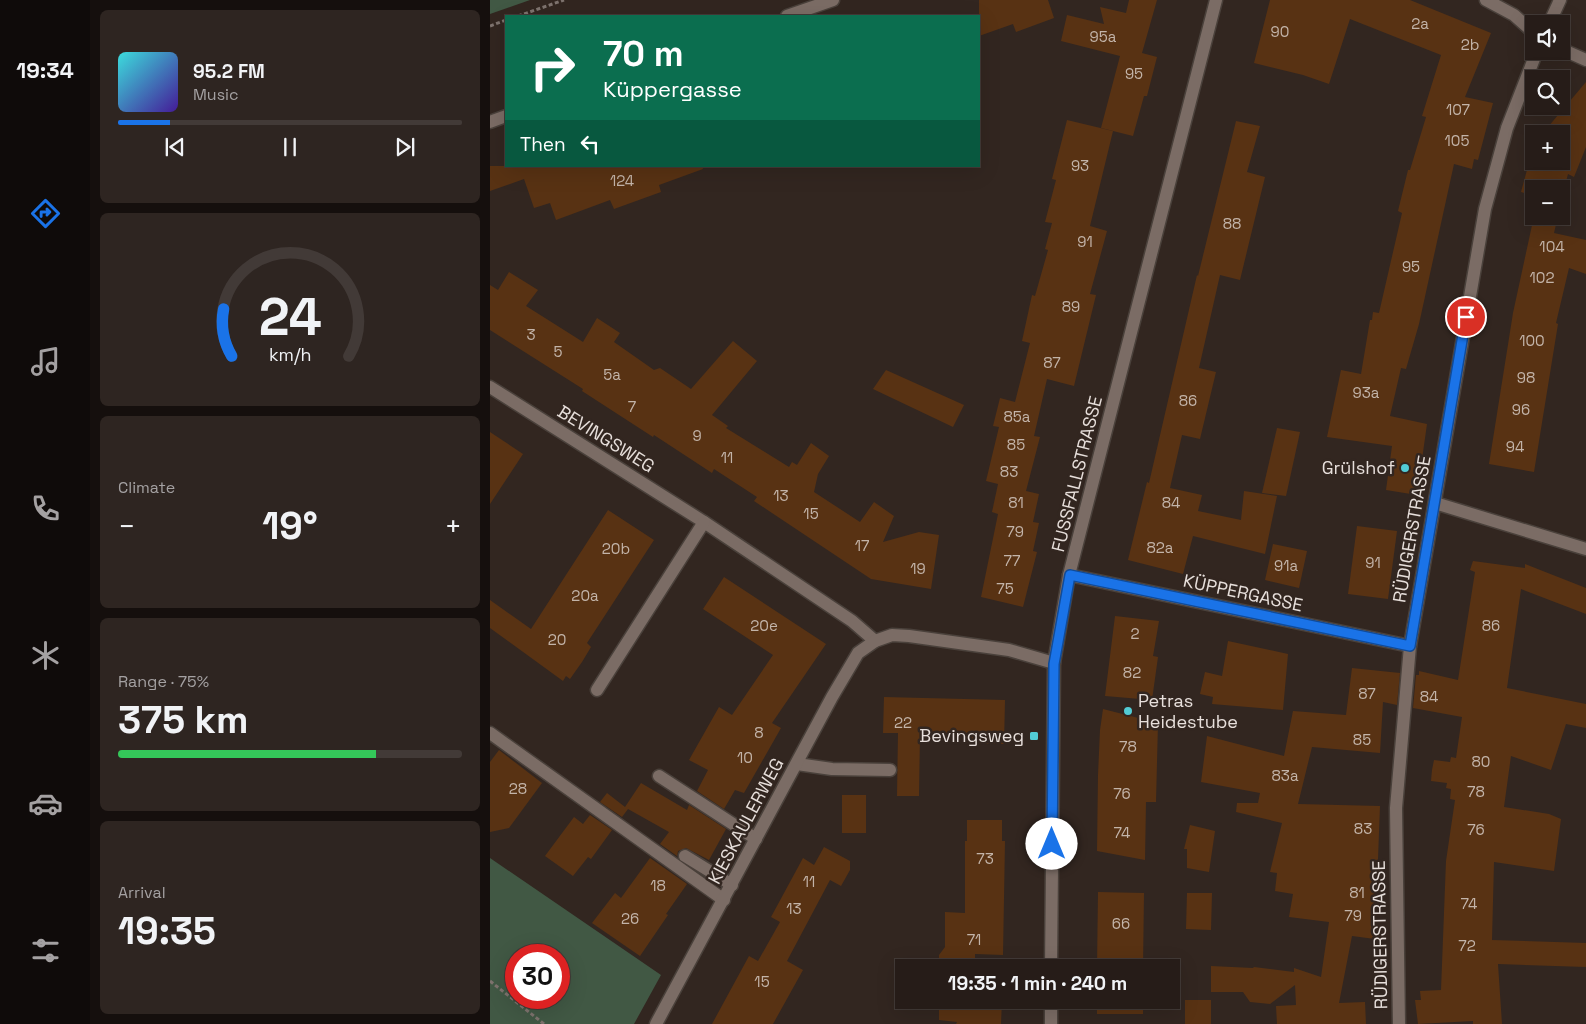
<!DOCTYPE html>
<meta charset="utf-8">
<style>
body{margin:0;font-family:"Space Grotesk",sans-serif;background:#2e2521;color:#f1f3f6;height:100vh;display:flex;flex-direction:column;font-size:19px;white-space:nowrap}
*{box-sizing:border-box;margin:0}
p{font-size:16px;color:#a4a1a2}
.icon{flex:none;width:28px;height:28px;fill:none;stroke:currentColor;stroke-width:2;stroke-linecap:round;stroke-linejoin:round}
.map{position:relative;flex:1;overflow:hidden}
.side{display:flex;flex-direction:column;gap:10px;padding:10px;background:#150f0d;width:400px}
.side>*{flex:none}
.guide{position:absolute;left:15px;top:15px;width:475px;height:152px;border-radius:0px;box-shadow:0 5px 20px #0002,0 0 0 1px #423a37;background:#0b6e4f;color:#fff;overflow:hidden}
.tools{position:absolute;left:1035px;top:15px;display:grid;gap:10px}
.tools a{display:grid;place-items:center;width:45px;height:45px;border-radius:0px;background:#261c18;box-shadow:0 5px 20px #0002,0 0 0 1px #423a37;font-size:25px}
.speed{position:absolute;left:15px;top:944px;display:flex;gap:10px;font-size:25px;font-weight:700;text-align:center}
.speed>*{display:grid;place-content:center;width:65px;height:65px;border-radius:50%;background:#261c18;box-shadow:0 5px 20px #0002,0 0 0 1px #423a37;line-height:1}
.speed .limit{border:8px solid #d22;background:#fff;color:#111}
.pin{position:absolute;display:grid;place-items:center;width:42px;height:42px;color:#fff;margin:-21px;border:2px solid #fff;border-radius:50%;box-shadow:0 1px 5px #0007}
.me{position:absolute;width:55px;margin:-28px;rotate:0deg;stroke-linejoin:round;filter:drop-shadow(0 0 4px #0008)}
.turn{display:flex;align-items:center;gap:18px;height:105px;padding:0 15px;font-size:22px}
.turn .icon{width:65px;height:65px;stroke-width:2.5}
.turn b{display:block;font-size:35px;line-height:42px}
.then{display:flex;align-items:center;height:48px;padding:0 15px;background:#0003;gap:10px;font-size:19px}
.big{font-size:38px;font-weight:700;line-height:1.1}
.side .widget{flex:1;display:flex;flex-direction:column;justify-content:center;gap:8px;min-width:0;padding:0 18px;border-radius:8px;background:#2e2521}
.side .dial{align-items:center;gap:0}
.dial svg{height:130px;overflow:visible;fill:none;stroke:#423a37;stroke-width:7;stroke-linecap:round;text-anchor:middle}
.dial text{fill:#f1f3f6;stroke:none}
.song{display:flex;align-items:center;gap:15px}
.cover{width:60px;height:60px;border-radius:8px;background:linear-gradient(135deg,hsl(180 70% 55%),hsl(260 70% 35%))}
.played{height:5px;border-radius:2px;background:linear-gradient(90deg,#1a73e8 15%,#423a37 15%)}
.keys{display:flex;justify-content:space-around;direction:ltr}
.heat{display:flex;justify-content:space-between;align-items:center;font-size:28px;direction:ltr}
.charge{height:8px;border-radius:4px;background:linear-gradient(90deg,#34c759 75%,#423a37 0)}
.trip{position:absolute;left:405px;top:959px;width:285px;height:50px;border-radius:0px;background:#261c18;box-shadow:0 5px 20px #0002,0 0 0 1px #423a37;font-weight:700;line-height:50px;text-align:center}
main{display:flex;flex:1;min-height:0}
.menu{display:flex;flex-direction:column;width:90px;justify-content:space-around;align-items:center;background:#0f0b0a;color:#a4a1a2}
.menu .icon{width:35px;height:35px}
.menu .on{color:#1a73e8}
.menu b{font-size:22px;color:#f1f3f6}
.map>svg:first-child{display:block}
.green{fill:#415844;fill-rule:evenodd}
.building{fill:#583213}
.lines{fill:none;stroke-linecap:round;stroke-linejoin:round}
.service-casing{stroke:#4a413b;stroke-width:15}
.minor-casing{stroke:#4a413b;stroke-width:15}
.path{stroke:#7e736e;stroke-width:3;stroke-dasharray:4 2.5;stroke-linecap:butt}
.service{stroke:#7b6c65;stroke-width:12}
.minor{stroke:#7b6c65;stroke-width:12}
.route-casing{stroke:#114b97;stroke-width:12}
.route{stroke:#1a73e8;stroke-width:9}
.poi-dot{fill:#52ccd5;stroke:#322620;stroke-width:2}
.labels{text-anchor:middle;stroke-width:5;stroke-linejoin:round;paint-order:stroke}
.number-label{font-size:15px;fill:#c3b4a9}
.street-label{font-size:18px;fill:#e7dfdb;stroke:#322620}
.poi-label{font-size:18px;fill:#e7dfdb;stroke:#322620;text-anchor:end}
</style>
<main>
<nav class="menu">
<b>19:34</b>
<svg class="icon on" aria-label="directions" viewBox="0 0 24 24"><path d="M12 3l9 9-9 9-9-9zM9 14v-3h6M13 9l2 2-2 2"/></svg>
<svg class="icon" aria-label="music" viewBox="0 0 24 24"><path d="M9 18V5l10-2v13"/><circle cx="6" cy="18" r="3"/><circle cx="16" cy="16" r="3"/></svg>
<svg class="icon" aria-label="phone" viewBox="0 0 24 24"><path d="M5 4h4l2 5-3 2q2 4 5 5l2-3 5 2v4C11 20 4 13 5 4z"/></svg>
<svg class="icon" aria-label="climate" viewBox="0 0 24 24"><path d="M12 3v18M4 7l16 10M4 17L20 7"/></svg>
<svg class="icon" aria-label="car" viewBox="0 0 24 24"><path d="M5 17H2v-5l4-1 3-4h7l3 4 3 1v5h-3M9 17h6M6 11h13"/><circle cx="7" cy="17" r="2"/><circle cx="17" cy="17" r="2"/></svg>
<svg class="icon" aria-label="filters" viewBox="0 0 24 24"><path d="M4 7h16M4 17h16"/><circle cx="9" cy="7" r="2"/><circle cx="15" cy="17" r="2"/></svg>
</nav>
<section class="side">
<div class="widget">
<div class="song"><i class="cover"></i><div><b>95.2 FM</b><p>Music</p></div></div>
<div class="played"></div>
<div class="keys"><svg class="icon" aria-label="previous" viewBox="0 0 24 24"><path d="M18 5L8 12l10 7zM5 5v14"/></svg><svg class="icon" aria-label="pause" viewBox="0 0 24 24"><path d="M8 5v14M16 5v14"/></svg><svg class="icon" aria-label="next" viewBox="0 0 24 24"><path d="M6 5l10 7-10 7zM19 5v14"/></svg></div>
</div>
<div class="widget dial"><svg viewBox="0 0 100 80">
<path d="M14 69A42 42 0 1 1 86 69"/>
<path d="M14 69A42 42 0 0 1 9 40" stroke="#1a73e8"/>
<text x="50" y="56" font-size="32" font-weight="700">24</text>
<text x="50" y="72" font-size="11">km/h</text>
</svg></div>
<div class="widget"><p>Climate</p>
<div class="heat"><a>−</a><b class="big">19°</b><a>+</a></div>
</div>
<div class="widget"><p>Range · 75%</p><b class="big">375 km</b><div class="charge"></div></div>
<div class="widget"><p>Arrival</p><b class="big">19:35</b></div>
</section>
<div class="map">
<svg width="1096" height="1024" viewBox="0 0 1096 1024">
<rect width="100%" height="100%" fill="#322620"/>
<g class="green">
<path d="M0,0H40L0,14Z"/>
<path d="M0,858L171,975L144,1024H0ZM26,955H69V998H26Z"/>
</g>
<g class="building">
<path d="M489,0H558L564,18L526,32L523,24L489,36Z"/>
<path d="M639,0H667L652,53L667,57L657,96H654L643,136L611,128L630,56L571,41L577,15L614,24L610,7L636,13Z"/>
<path d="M780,0H920L1001,33L975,97L1003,103L988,160L984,159L982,169L964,164L929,324L916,369L911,368L900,416L937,424L927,495L896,490L902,446L837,437L851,370L871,374L880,320H882L883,312L889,313L912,213L908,211L918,170H920L936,117L932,116L951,55L860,19L839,84L813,75L764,63Z"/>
<path d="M1096,82V147L1084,177L1078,174L1071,201V189H1044V196L1031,192L1044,144V161H1071V134H1052Z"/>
<path d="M577,120L623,131L600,226L617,231L600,294L606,295L584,386L557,379L544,436L550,437L536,491L549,494L543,522L549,523L543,551L547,552L533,607L491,597L508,514L502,512L508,484L496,481L509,427L503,426L510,398L525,402L540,343L532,341L542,295L545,296L558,250L555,249L562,223L555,222L566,180L562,179Z"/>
<path d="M746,121L770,126L757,172L775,177L750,280L730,275L709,368L726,372L710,439L692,435L680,488L712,495L708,511L751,520L754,491L787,496L775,554L703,536L693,574L638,560L657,482L659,483L707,275L708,276Z"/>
<path d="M0,166H212L213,169L169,185L171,192L124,209L120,200L66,220L60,203L44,208L34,179L0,191Z"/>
<path d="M1044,216H1068L1064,233L1096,240V274L1079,268L1066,323L1068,324L1044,472L999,464L1023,313Z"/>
<path d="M19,272L48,290L36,306L93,342L107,318L130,333L124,342L164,370L170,368L201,389L243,341L267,361L222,415L238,426L236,428L299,467L302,462L307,465L321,443L339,456L328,474L324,492L370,522L384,502L404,516L393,542L429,532L449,535L441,589L381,579L264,501L267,497L224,469L222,473L164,435L163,437L92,391L93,389L0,330V285L8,290Z"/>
<path d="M396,370L474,405L463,427L383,389Z"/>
<path d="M787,428L810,432L796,496L772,493Z"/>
<path d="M0,432L33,454L0,504Z"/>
<path d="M118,510L164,540L97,643L101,647L92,662L80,679L76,676L73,681L0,628V600L41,629Z"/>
<path d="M867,526L907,531L898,599L858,594Z"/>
<path d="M783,544L817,551L809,588L775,580Z"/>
<path d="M983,561L1035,568V564L1096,588V614L1031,589L1017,688L1096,704V728L1076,724L1061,770L1021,756L1014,807L1059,814L1071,819L1064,871L1004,862L1002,940L1096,943V967L1008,964L1012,1024H983V1021L928,1024L925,1000H931L930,991L951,990L956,861L965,800L960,799L961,789L956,788L957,783L941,781L942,770L944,760L960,762L961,757L966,758L972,717L923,708L926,675H929V671L968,680L985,572L980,570Z"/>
<path d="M234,577L336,644L282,723L291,728L254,793L245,790L234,809L207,791L218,770L199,760L229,707L242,715L283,655L213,609Z"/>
<path d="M625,616L669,621L663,656L668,657L662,700L615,696Z"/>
<path d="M738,641L798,654L793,710L722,704L723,697L710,694L715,672L732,676Z"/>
<path d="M862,668L910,673L907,705L893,702L890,753L822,747L808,804L890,806L885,939L862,936L849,1003L875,1002L876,1024H787L786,1006L806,1005L805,985L780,1004L760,1002L753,992H721V966L763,968L764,967L804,972V968L831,977L839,922L799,917L803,894L785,891L787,873L780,872L792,823L746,812L747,803H768L770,793L711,782L717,736L794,756L803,711L856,715Z"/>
<path d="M394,697L515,700L514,744L475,743V734H430L429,796H407L408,733H393Z"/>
<path d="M613,709L668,723L666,802H656L655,860L607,851L608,775L610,730Z"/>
<path d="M9,750L52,783L19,828L0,832V762Z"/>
<path d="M151,783L197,810L199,805L236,829L219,860L196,848L188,851L187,856L170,844L179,832L138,809L132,817L110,802L117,793L135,807Z"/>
<rect x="352" y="795" width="24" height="38"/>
<path d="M100,815L122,830L101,859L98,857L83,876L55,856L84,817L93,824Z"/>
<path d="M477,820H512V841H515L513,955L485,954V968H449V955L455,947V912L475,913V841H477Z"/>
<path d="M700,825L725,831L719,872L697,868V849H694Z"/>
<path d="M334,847L360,861V870L351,886L340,880L297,961L313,970L283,1024H222L259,956L268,961L290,922L281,917L313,858L324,865Z"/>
<path d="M160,858L197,884L176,914L178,915L150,956L102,923L125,893L131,898Z"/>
<path d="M608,892L654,893L653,968H607Z"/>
<path d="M697,893H722L721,930L696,929Z"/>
<path d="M449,1000H512L511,1024H466L467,1022L449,1020Z"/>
<rect x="607" y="1000" width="46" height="14"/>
<rect x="695" y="1000" width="26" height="24"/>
</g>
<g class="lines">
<defs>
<g id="service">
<path d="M0,733L234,900"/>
<path d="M307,764L342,769L400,770"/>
<path d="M169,776L266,839"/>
<path d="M195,856L242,885"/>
</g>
<g id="minor">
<path d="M996,0L1024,15L1044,33"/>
<path d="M297,16L343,0"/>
<path d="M1059,24L1070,0"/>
<path d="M1071,49L1096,60"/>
<path d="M0,122L16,116"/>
<path d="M0,387L214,522L362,621L385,641"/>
<path d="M945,503L1096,549"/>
<path d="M579,575L920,646"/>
<path d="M107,690L214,522"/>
<path d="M561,968L564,663L579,575L726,0"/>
<path d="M166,1024L342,697L368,653L385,641L402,635L419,636L519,650L564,663"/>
<path d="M561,1024V1000"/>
<path d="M909,1024L906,808L920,646L995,209L1017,128L1047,51"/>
</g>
</defs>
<use href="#service" class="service-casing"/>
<use href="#minor" class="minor-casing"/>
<g class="path">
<path d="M28,16L74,0"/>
<path d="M0,26L16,20"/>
<path d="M0,981L54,1024"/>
</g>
<use href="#service" class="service"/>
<use href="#minor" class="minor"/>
</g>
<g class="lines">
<defs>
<path id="route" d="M562,844L564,664L580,575L920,646L976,317"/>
</defs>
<use href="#route" class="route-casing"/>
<use href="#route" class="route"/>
</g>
<g class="poi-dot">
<circle cx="915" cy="468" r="5"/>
<circle cx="638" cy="711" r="5"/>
<rect x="539" y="731" width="10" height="10" rx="2.5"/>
</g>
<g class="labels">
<g class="number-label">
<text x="930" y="29">2a</text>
<text x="790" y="37">90</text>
<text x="613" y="42">95a</text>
<text x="980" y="50">2b</text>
<text x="644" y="79">95</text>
<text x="968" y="115">107</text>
<text x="967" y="146">105</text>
<text x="590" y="171">93</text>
<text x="132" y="186">124</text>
<text x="742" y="229">88</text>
<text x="595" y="247">91</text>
<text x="1062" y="252">104</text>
<text x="921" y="272">95</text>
<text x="1052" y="283">102</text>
<text x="581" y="312">89</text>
<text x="41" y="340">3</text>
<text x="1042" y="346">100</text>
<text x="68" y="357">5</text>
<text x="562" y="368">87</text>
<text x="122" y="380">5a</text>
<text x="1036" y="383">98</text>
<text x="876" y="398">93a</text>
<text x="698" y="406">86</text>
<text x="142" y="412">7</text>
<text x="1031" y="415">96</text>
<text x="527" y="422">85a</text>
<text x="207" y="441">9</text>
<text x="526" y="450">85</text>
<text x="1025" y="452">94</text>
<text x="237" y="463">11</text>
<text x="519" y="477">83</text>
<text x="291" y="501">13</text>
<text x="526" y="508">81</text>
<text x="681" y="508">84</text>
<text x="321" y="519">15</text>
<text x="525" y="537">79</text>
<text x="372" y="551">17</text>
<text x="670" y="553">82a</text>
<text x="126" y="554">20b</text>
<text x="522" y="566">77</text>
<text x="883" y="568">91</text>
<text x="796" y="571">91a</text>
<text x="428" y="574">19</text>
<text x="515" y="594">75</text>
<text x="95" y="601">20a</text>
<text x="274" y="631">20e</text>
<text x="1001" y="631">86</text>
<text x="645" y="639">2</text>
<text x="67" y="645">20</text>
<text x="642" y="678">82</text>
<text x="877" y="699">87</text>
<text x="939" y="702">84</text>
<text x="413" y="728">22</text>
<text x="269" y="738">8</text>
<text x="872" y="745">85</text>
<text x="638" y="752">78</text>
<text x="255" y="763">10</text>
<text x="991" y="767">80</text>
<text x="795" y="781">83a</text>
<text x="28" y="794">28</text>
<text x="986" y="797">78</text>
<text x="632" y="799">76</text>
<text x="873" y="834">83</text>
<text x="986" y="835">76</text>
<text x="632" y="838">74</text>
<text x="495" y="864">73</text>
<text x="319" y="887">11</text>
<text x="168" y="891">18</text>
<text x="867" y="898">81</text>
<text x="979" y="909">74</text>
<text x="304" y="914">13</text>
<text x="863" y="921">79</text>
<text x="140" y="924">26</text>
<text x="631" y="929">66</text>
<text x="484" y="945">71</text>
<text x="977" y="951">72</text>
<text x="272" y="987">15</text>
</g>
<g class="street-label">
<text transform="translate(116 439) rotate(32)" y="6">BEVINGSWEG</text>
<text transform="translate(587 474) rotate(-76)" y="6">FUSSFALLSTRASSE</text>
<text transform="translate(922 529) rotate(-80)" y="6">RÜDIGERSTRASSE</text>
<text transform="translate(753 593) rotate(12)" y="6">KÜPPERGASSE</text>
<text transform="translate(256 821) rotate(-62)" y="6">KIESKAULERWEG</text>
<text transform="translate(890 935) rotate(-91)" y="6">RÜDIGERSTRASSE</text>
</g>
<g class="poi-label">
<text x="905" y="474">Grülshof</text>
<text x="648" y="707" text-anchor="start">Petras<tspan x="648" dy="21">Heidestube</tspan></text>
<text x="534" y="742">Bevingsweg</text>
</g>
</g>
</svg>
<div class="tools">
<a><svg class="icon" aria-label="sound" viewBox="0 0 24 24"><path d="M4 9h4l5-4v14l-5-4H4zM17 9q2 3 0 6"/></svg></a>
<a><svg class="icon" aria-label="search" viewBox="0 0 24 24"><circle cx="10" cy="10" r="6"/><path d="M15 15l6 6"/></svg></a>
<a>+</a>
<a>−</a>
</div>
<div class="speed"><div class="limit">30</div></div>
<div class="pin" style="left:976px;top:317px;background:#d93025"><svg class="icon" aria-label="arrive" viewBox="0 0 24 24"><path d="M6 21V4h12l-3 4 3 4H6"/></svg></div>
<svg class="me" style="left:562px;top:844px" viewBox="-20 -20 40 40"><circle r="19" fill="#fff"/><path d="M0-13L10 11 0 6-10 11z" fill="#1a73e8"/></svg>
<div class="trip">19:35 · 1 min · 240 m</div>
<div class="guide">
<div class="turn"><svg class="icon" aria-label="right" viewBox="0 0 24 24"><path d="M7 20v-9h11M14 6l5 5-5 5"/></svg><div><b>70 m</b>Küppergasse</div></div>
<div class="then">Then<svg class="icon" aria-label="left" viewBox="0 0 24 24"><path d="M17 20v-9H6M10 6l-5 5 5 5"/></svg></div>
</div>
</div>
</main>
